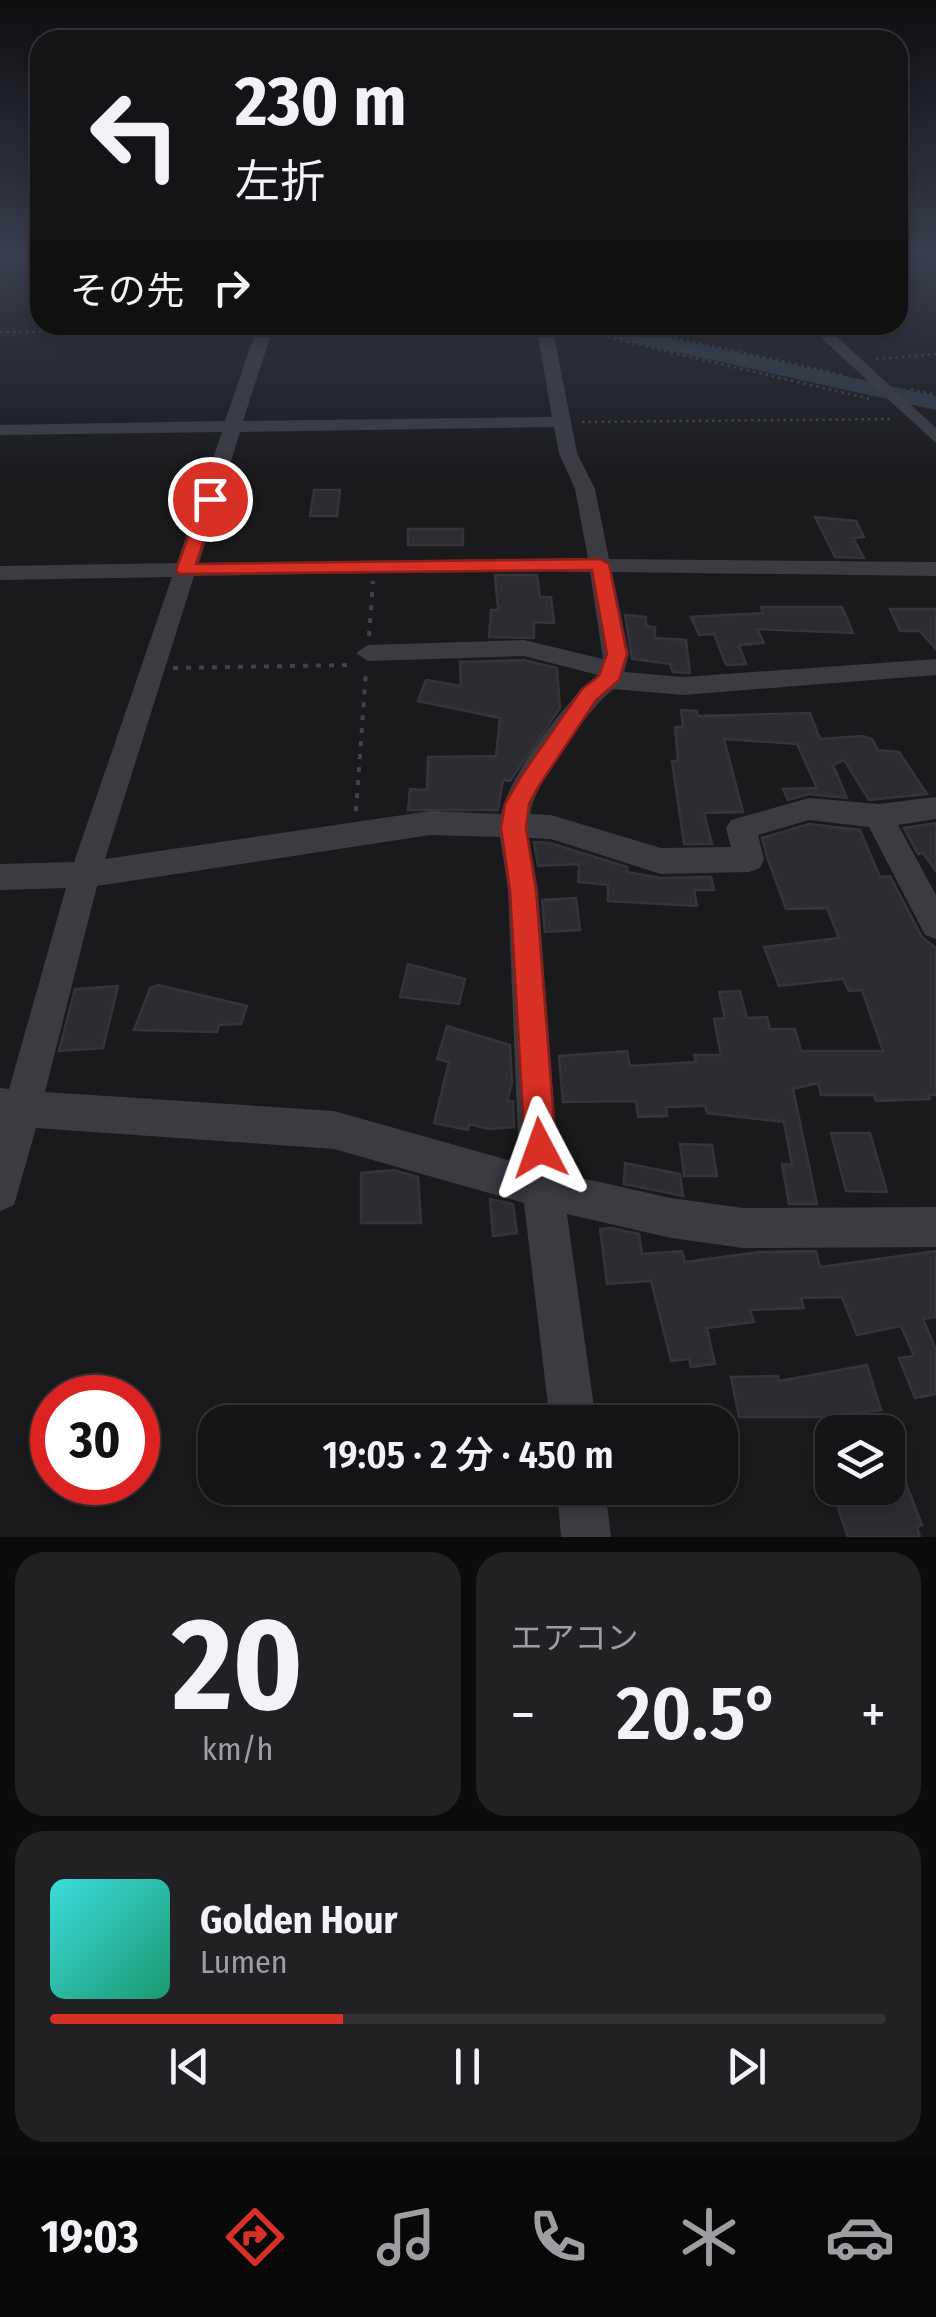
<!DOCTYPE html>
<html lang="ja">
<meta charset="utf-8">
<style>
body{margin:0;font-family:"Fira Sans Condensed","Noto Sans JP",sans-serif;background:#212123;color:#f1f3f6;height:100vh;display:flex;flex-direction:column;font-size:38px;white-space:nowrap}
*{box-sizing:border-box;margin:0}
p{font-size:32px;color:#9d9ea1}
.icon{flex:none;width:55px;height:55px;fill:none;stroke:currentColor;stroke-width:2;stroke-linecap:round;stroke-linejoin:round}
.map{position:relative;height:1537px;overflow:hidden}
.sheet{display:flex;flex-direction:column;gap:15px;padding:15px;background:#0b0b0c;flex:1}
.sheet>*{flex:none}
.guide{position:absolute;left:30px;top:30px;width:878px;height:305px;border-radius:30px;box-shadow:0 5px 15px #0003,0 0 0 2px #333335;background:#141416;color:#f1f3f6;overflow:hidden}
.controls{position:absolute;left:815px;top:1415px;display:grid;gap:20px}
.controls a{display:grid;place-items:center;width:90px;height:90px;border-radius:20px;background:#141416;box-shadow:0 5px 15px #0003,0 0 0 2px #333335;font-size:50px}
.speed{position:absolute;left:30px;top:1375px;display:flex;gap:20px;font-size:50px;font-weight:700;text-align:center}
.speed>*{display:grid;place-content:center;width:130px;height:130px;border-radius:50%;background:#141416;box-shadow:0 5px 15px #0003,0 0 0 2px #333335;line-height:1}
.speed .limit{border:15px solid #d22;background:#fff;color:#111}
.pin{position:absolute;display:grid;place-items:center;width:85px;height:85px;color:#fff;margin:-42px;border:5px solid #fff;border-radius:50%;box-shadow:0 2px 10px #0007}
.me{position:absolute;width:110px;margin:-55px;rotate:356deg;stroke-linejoin:round;filter:drop-shadow(0 0 8px #0008)}
.turn{display:flex;align-items:center;gap:35px;height:210px;padding:0 40px;font-size:45px}
.turn .icon{width:130px;height:130px;stroke-width:2.5}
.turn b{display:block;font-size:70px;line-height:85px}
.then{display:flex;align-items:center;height:95px;padding:0 40px;background:#0003;gap:20px;font-size:38px}
.big{font-size:75px;font-weight:600;line-height:1.1}
.sheet .card{flex:1;display:flex;flex-direction:column;justify-content:center;gap:15px;min-width:0;padding:0 35px;border-radius:30px;background:#212123}
.sheet .dial{align-items:center;gap:0}
.dial b{font-size:130px;line-height:1}
.song{display:flex;align-items:center;gap:30px}
.cover{width:120px;height:120px;border-radius:15px;background:linear-gradient(135deg,hsl(180 70% 55%),hsl(160 70% 35%))}
.played{height:10px;border-radius:5px;background:linear-gradient(90deg,#d93025 35%,#333335 35%)}
.keys{display:flex;justify-content:space-around;direction:ltr}
.heat{display:flex;justify-content:space-between;align-items:center;font-size:55px;direction:ltr}
.sheet .tiles{flex:1;display:grid;gap:15px;grid-template-columns:1fr 1fr}
.card:last-child{grid-column:span 2}
.trip{position:absolute;left:198px;top:1405px;width:540px;height:100px;border-radius:30px;background:#141416;box-shadow:0 5px 15px #0003,0 0 0 2px #333335;font-weight:600;line-height:100px;text-align:center}
.tab-bar{display:flex;height:160px;justify-content:space-around;align-items:center;background:#080809;color:#9d9ea1}
.tab-bar .icon{width:70px;height:70px}
.tab-bar .on{color:#d93025}
.tab-bar b{font-size:45px;color:#f1f3f6}
.map>svg:first-child{display:block}
.lines{fill:none;stroke-linecap:round;stroke-linejoin:round}
.river{fill:#2f3a42;fill-rule:evenodd}
.building{fill:#2d2d31;stroke:#343439;stroke-width:2.5}
.path-far1{stroke:#414349;stroke-width:2.5;stroke-dasharray:2.5 4;stroke-linecap:butt}
.path{stroke:#414349;stroke-width:4;stroke-dasharray:5 8;stroke-linecap:butt}
.minor{fill:#3b3c42;fill-rule:evenodd}
.route{fill:#d93025;stroke:#8d1f18;stroke-width:2.5}
</style>
<div class="map">
<svg width="936" height="1537" viewBox="0 0 936 1537">
<rect width="100%" height="100%" fill="#1a1a1d"/>
<g class="lines">
<path class="river" d="M572,325H610L936,396V410L582,331Z"/>
</g>
<g class="building">
<path d="M314,490H340L337,516H310Z"/>
<path d="M815,517L856,521L864,537L853,538L864,558L835,557Z"/>
<rect x="408" y="529" width="55" height="16"/>
<path d="M495,575H537L540,597H551L554,623L534,622V638L489,637L491,610H498Z"/>
<path d="M761,607H842L853,633L757,629L764,643L739,645L746,664L726,665L714,634L699,635L691,617L763,613Z"/>
<path d="M890,609H936V649L920,631H900Z"/>
<path d="M625,615L646,617V626L655,627V638L686,640L690,673L673,672L670,664L632,659Z"/>
<path d="M524,660L557,668L560,708L510,781L503,780L498,810H408L410,789L427,790L428,757L496,756L500,718L418,701L426,680L461,686L460,662Z"/>
<path d="M681,710L697,711L698,716L810,713L820,739L863,736L872,739L878,750L899,752L927,794L869,800L844,760L833,765L847,798L809,794L788,800L783,789L817,788L797,744L724,739L743,812L704,813L712,844H684L672,761H678L675,727H683Z"/>
<path d="M936,823V871L923,853L918,854L904,828Z"/>
<path d="M809,824L860,830L880,877L890,876L922,937L936,948V1095H928L930,1099L876,1101L874,1095H821L818,1083L793,1089L817,1204H789L782,1164L792,1165L784,1122L707,1113L705,1106L666,1107L667,1116L638,1117L636,1101L563,1102L559,1056L627,1051L630,1066L696,1062L694,1055H721L714,1019L725,1018L719,992L740,991L747,1018L767,1017L770,1029H795L801,1051H883L862,990L849,991L843,979L779,986L764,947L839,938L827,908L786,909L767,857L762,838Z"/>
<path d="M534,842L550,843L627,867V872L661,878L711,877L714,890H694L697,906L608,901V885L578,882L579,864L538,866Z"/>
<path d="M576,898L580,930L545,932L542,900Z"/>
<path d="M408,964L465,979L459,1004L400,997Z"/>
<path d="M158,985L247,1006L241,1024L219,1025L217,1032L134,1030L150,988Z"/>
<path d="M118,986L103,1048L59,1051L75,989Z"/>
<path d="M447,1026L510,1045L512,1083L507,1101H513L514,1127L489,1129L469,1124L468,1130L434,1123L449,1062L437,1059Z"/>
<path d="M831,1133H870L887,1192L846,1191Z"/>
<path d="M680,1144L712,1145L717,1176H684Z"/>
<path d="M625,1163L680,1174L683,1196L624,1184Z"/>
<path d="M394,1170L418,1177L421,1223H361V1173Z"/>
<path d="M490,1199L513,1204L517,1233L493,1236Z"/>
<path d="M612,1228L639,1234L642,1254L682,1251L685,1262L759,1252L816,1251L820,1267L936,1251V1317L923,1319L936,1350V1394L915,1398L899,1358L914,1356L901,1326L857,1335L842,1297L801,1298L804,1308L750,1310L754,1322L707,1328L715,1364L691,1367L689,1359L671,1361L651,1281L607,1284L600,1229Z"/>
<path d="M867,1365L881,1410L825,1417H739L731,1377L778,1376L779,1381Z"/>
<path d="M902,1473L922,1525L917,1527L920,1537H848L831,1488H888V1477Z"/>
</g>
<g class="lines">
<g class="path-far1">
<path d="M910,257L936,275"/>
<path d="M0,259H40"/>
<path d="M617,325L844,375"/>
<path d="M563,327L870,399"/>
<path d="M284,329L529,326"/>
<path d="M0,332L244,330"/>
<path d="M876,359L936,354"/>
<path d="M911,389L936,395"/>
<path d="M582,422L892,419"/>
</g>
<g class="path">
<path d="M369,636L373,581"/>
<path d="M173,668L353,665"/>
<path d="M356,811L366,671"/>
</g>
<g class="minor">
<path d="M258,325H274L243,421L552,417L536,325H552L577,453L595,489L609,559L936,562V576L612,572L629,654L624,672L683,677L936,659V675L683,695L614,689C589,707 534,784 530,814L551,815L661,848L731,847L726,828L731,820L809,798L878,804L936,797V819L898,825L936,895V939L925,935L869,827L809,820L758,835L764,859L760,868L749,872L661,874L551,839L529,838L538,890L559,1173L671,1198L743,1208L936,1207V1247L743,1248L671,1238L567,1214L596,1422H550L524,1203L334,1149L36,1128L14,1205L0,1211V1088L9,1089L66,888L0,890V864L74,862L172,577L0,580V566L177,563L222,432L0,435V425L225,421ZM554,427L559,453L575,489L588,558L199,563L240,432ZM493,571L590,572L603,659L524,640L368,645L356,653L368,661L524,656L598,675C568,697 508,777 501,814L430,811L105,859L194,576ZM430,835L500,837L508,890L519,1163L334,1111L45,1092L97,886Z"/>
<path d="M807,325H824L936,428V443Z"/>
<path d="M557,1488H605L611,1537H561Z"/>
</g>
</g>
<linearGradient id="sky" x2="0" y2="1"><stop stop-color="#0e0e10"/><stop offset="0.54" stop-color="#383e4c"/><stop offset="1" stop-color="#383e4c" stop-opacity="0"/></linearGradient>
<rect width="936" height="472" fill="url(#sky)"/>
<path class="route" d="M210,494L218,499L196,564L600,559L609,564L627,654L619,680L596,700L538,787L529,804L526,828L536,890L556,1148L552,1160L540,1164L529,1160L525,1148L510,890L501,828L505,804L522,775L582,689L599,676L607,654L592,570L179,574L176,570L202,499Z"/>
</svg>
<div class="controls">
<a><svg class="icon" aria-label="layers" viewBox="0 0 24 24"><path d="M12 4l9 5-9 5-9-5zM3 14l9 5 9-5"/></svg></a>
</div>
<div class="speed"><div class="limit">30</div></div>
<div class="pin" style="left:210px;top:499px;background:#d93025"><svg class="icon" aria-label="arrive" viewBox="0 0 24 24"><path d="M6 21V4h12l-3 4 3 4H6"/></svg></div>
<svg class="me" style="left:540px;top:1148px" viewBox="-20 -20 40 40"><path d="M0-17L14 15 0 8-14 15z" fill="#d93025" stroke="#fff" stroke-width="4"/></svg>
<div class="trip">19:05 · 2 分 · 450 m</div>
<div class="guide">
<div class="turn"><svg class="icon" aria-label="left" viewBox="0 0 24 24"><path d="M17 20v-9H6M10 6l-5 5 5 5"/></svg><div><b>230 m</b>左折</div></div>
<div class="then">その先<svg class="icon" aria-label="right" viewBox="0 0 24 24"><path d="M7 20v-9h11M14 6l5 5-5 5"/></svg></div>
</div>
</div>
<section class="sheet">
<div class="tiles">
<div class="card dial"><b>20</b><p>km/h</p></div>
<div class="card"><p>エアコン</p>
<div class="heat"><a>−</a><b class="big">20.5°</b><a>+</a></div>
</div>
<div class="card">
<div class="song"><i class="cover"></i><div><b>Golden Hour</b><p>Lumen</p></div></div>
<div class="played"></div>
<div class="keys"><svg class="icon" aria-label="previous" viewBox="0 0 24 24"><path d="M18 5L8 12l10 7zM5 5v14"/></svg><svg class="icon" aria-label="pause" viewBox="0 0 24 24"><path d="M8 5v14M16 5v14"/></svg><svg class="icon" aria-label="next" viewBox="0 0 24 24"><path d="M6 5l10 7-10 7zM19 5v14"/></svg></div>
</div>
</div>
</section>
<nav class="tab-bar">
<b>19:03</b>
<svg class="icon on" aria-label="directions" viewBox="0 0 24 24"><path d="M12 3l9 9-9 9-9-9zM9 14v-3h6M13 9l2 2-2 2"/></svg>
<svg class="icon" aria-label="music" viewBox="0 0 24 24"><path d="M9 18V5l10-2v13"/><circle cx="6" cy="18" r="3"/><circle cx="16" cy="16" r="3"/></svg>
<svg class="icon" aria-label="phone" viewBox="0 0 24 24"><path d="M5 4h4l2 5-3 2q2 4 5 5l2-3 5 2v4C11 20 4 13 5 4z"/></svg>
<svg class="icon" aria-label="climate" viewBox="0 0 24 24"><path d="M12 3v18M4 7l16 10M4 17L20 7"/></svg>
<svg class="icon" aria-label="car" viewBox="0 0 24 24"><path d="M5 17H2v-5l4-1 3-4h7l3 4 3 1v5h-3M9 17h6M6 11h13"/><circle cx="7" cy="17" r="2"/><circle cx="17" cy="17" r="2"/></svg>
</nav>
